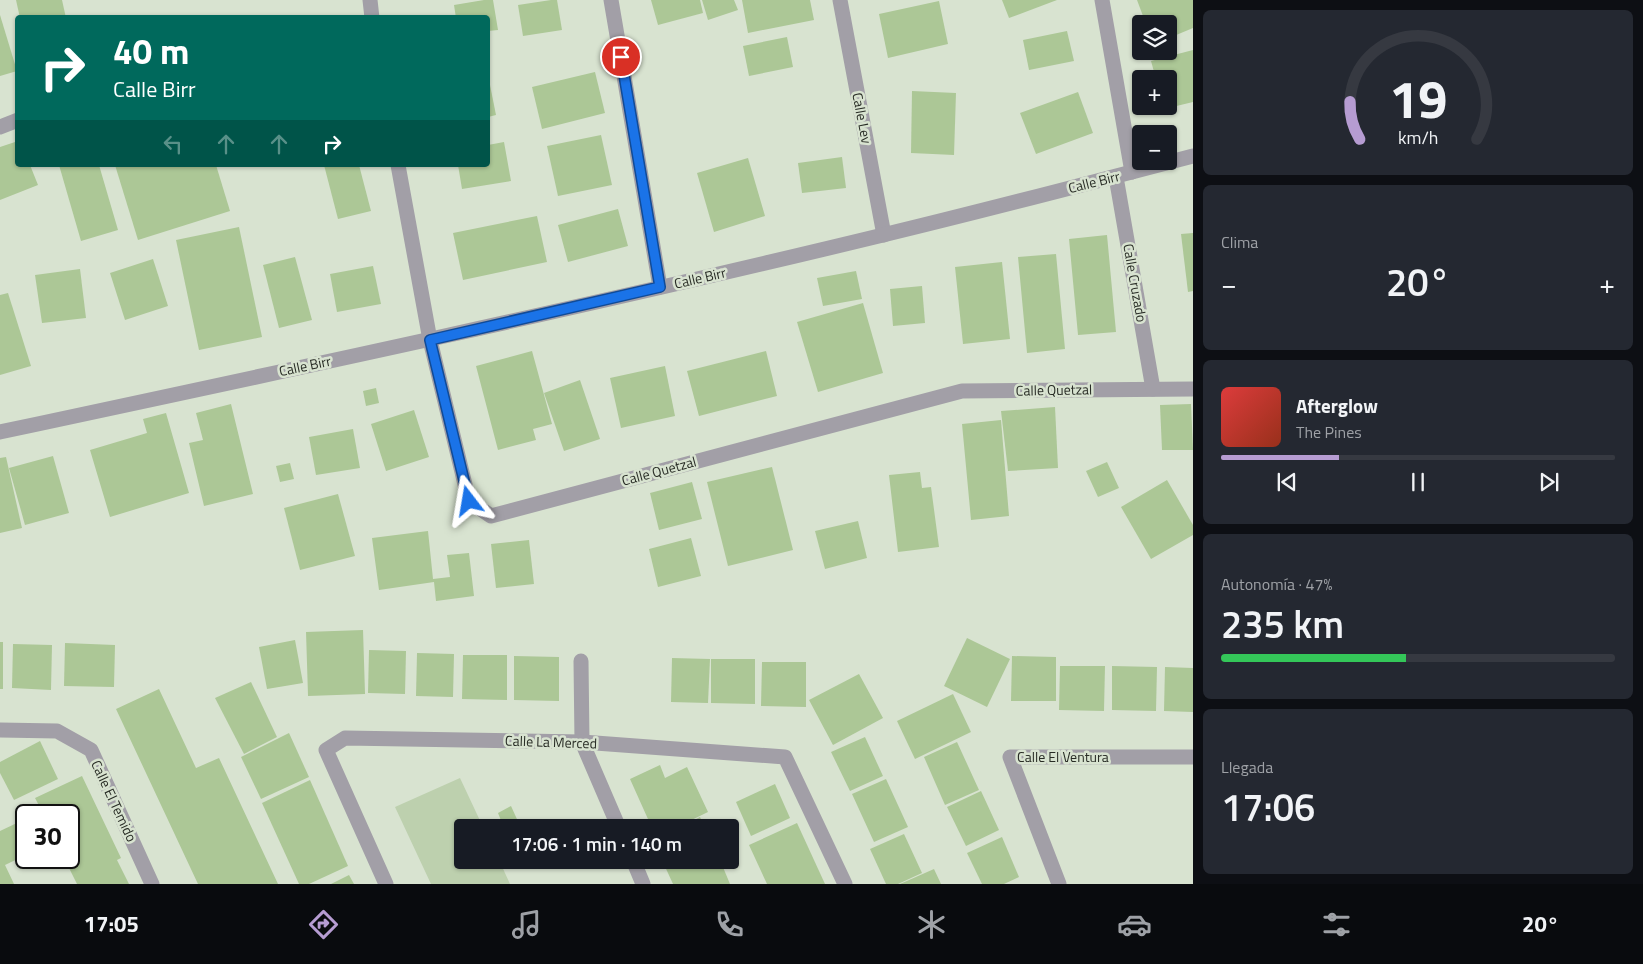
<!DOCTYPE html>
<html lang="es">
<meta charset="utf-8">
<style>
body{margin:0;font-family:"Titillium Web",sans-serif;background:#242831;color:#f1f3f6;height:100vh;display:flex;flex-direction:column;font-size:19px;white-space:nowrap}
*{box-sizing:border-box;margin:0}
p{font-size:16px;color:#9ea1a6}
.icon{flex:none;width:28px;height:28px;fill:none;stroke:currentColor;stroke-width:2;stroke-linecap:round;stroke-linejoin:round}
.map{position:relative;flex:1;overflow:hidden}
.details{display:flex;flex-direction:column;gap:10px;padding:10px;background:#0d0f14;width:450px}
.details>*{flex:none}
.guide{position:absolute;left:15px;top:15px;width:475px;height:152px;border-radius:5px;box-shadow:0 1px 4px #0004;background:#00695c;color:#fff;overflow:hidden}
.controls{position:absolute;left:1132px;top:15px;display:grid;gap:10px}
.controls a{display:grid;place-items:center;width:45px;height:45px;border-radius:5px;background:#171b24;box-shadow:0 1px 4px #0004;font-size:25px}
.speed{position:absolute;left:15px;top:804px;display:flex;gap:10px;font-size:25px;font-weight:700;text-align:center}
.speed>*{display:grid;place-content:center;width:65px;height:65px;border-radius:50%;background:#171b24;box-shadow:0 1px 4px #0004;line-height:1}
.speed .limit{border:2px solid #111;border-radius:8px;background:#fff;color:#111}
.pin{position:absolute;display:grid;place-items:center;width:42px;height:42px;color:#fff;margin:-21px;border:2px solid #fff;border-radius:50%;box-shadow:0 1px 5px #0007}
.me{position:absolute;width:55px;margin:-28px;rotate:346deg;stroke-linejoin:round;filter:drop-shadow(0 0 4px #0008)}
.turn{display:flex;align-items:center;gap:18px;height:105px;padding:0 15px;font-size:22px}
.turn .icon{width:65px;height:65px;stroke-width:2.5}
.turn b{display:block;font-size:35px;line-height:42px}
.lanes{display:flex;align-items:center;height:48px;padding:0 15px;background:#0003;justify-content:center;gap:25px;direction:ltr}
.lanes .off{opacity:.35}
.big{font-size:38px;font-weight:600;line-height:1.1}
.details .tile{flex:1;display:flex;flex-direction:column;justify-content:center;gap:8px;min-width:0;padding:0 18px;border-radius:8px;background:#242831}
.details .dial{align-items:center;gap:0}
.dial svg{height:130px;overflow:visible;fill:none;stroke:#363941;stroke-width:7;stroke-linecap:round;text-anchor:middle}
.dial text{fill:#f1f3f6;stroke:none}
.song{display:flex;align-items:center;gap:15px}
.cover{width:60px;height:60px;border-radius:8px;background:linear-gradient(135deg,hsl(0 70% 55%),hsl(10 70% 35%))}
.played{height:5px;border-radius:2px;background:linear-gradient(90deg,#b69cd2 30%,#363941 30%)}
.keys{display:flex;justify-content:space-around;direction:ltr}
.heat{display:flex;justify-content:space-between;align-items:center;font-size:28px;direction:ltr}
.charge{height:8px;border-radius:4px;background:linear-gradient(90deg,#34c759 47%,#363941 0)}
.trip{position:absolute;left:454px;top:819px;width:285px;height:50px;border-radius:5px;background:#171b24;box-shadow:0 1px 4px #0004;font-weight:600;line-height:50px;text-align:center}
.dock{display:flex;height:80px;justify-content:space-around;align-items:center;background:#090b0e;color:#9ea1a6}
.dock .icon{width:35px;height:35px}
.dock .selected{color:#b69cd2}
.dock b{font-size:22px;color:#f1f3f6}
main{display:flex;flex:1;min-height:0}
.map>svg:first-child{display:block}
.green{fill:#bdd0ae}
.building{fill:#acc796}
.lines{fill:none;stroke-linecap:round;stroke-linejoin:round}
.street{stroke:#a29fa7;stroke-width:15}
.route-casing{stroke:#114b97;stroke-width:12}
.route{stroke:#1a73e8;stroke-width:9}
.labels{text-anchor:middle;stroke-width:5;stroke-linejoin:round;paint-order:stroke}
.street-label{font-size:14px;fill:#282c25;stroke:#d8e3d0}
</style>
<main>
<div class="map">
<svg width="1193" height="884" viewBox="0 0 1193 884">
<rect width="100%" height="100%" fill="#d8e3d0"/>
<path class="green" d="M460,778L483,827L462,828V860H499L510,884H431L395,807Z"/>
<g class="building">
<path d="M16,0H62L66,18H20Z"/>
<path d="M484,0H493L498,30L488,31V18H456L454,5Z"/>
<path d="M551,0H557L562,30L523,36L518,5Z"/>
<path d="M651,0H700L703,13L658,25Z"/>
<path d="M702,0H734L738,10L708,20Z"/>
<path d="M742,0H810L814,20L748,33Z"/>
<path d="M1002,0H1057L1009,18Z"/>
<path d="M1137,0H1193V28L1169,38V24H1146Z"/>
<path d="M939,1L948,44L888,58L879,14Z"/>
<path d="M0,15L17,71L0,76Z"/>
<path d="M1067,31L1074,61L1029,70L1023,40Z"/>
<path d="M787,37L793,67L749,76L743,46Z"/>
<path d="M1193,50V102L1164,109L1163,106H1169V79H1156L1151,61Z"/>
<path d="M595,72L605,113L542,129L532,87Z"/>
<path d="M488,75L496,115L488,117Z"/>
<path d="M912,91L956,93L954,155L911,153Z"/>
<path d="M1078,92L1093,133L1036,154L1020,113Z"/>
<path d="M601,135L612,185L558,196L547,146Z"/>
<path d="M18,141V165H30L38,185L0,200V147Z"/>
<path d="M504,142L511,181L462,189L458,165H488V145Z"/>
<path d="M842,157L846,188L802,193L798,163Z"/>
<path d="M748,158L765,216L714,232L697,173Z"/>
<path d="M59,165H99L118,230L81,241Z"/>
<path d="M115,165H216L230,211L138,240Z"/>
<path d="M324,165H359L371,211L338,219Z"/>
<path d="M618,209L628,246L568,262L558,225Z"/>
<path d="M537,216L547,262L463,280L453,233Z"/>
<path d="M239,227L262,337L199,350L176,240Z"/>
<path d="M1193,233V291L1188,292L1181,234Z"/>
<path d="M1107,235L1116,332L1078,335L1069,239Z"/>
<path d="M1056,254L1065,349L1027,353L1018,257Z"/>
<path d="M295,257L312,320L279,328L263,265Z"/>
<path d="M153,259L168,306L125,320L110,273Z"/>
<path d="M1002,262L1010,339L963,344L955,267Z"/>
<path d="M373,266L381,304L337,312L330,274Z"/>
<path d="M80,269L86,318L42,323L35,275Z"/>
<path d="M856,271L862,299L823,306L817,278Z"/>
<path d="M922,286L925,323L893,326L890,289Z"/>
<path d="M8,293L31,366L0,375V295Z"/>
<path d="M863,303L883,373L818,392L797,322Z"/>
<path d="M532,351L552,424L533,429L536,440L498,450L476,366Z"/>
<path d="M766,351L777,396L699,416L687,371Z"/>
<path d="M665,366L675,416L621,428L610,378Z"/>
<path d="M580,380L600,439L564,451L544,393Z"/>
<path d="M376,388L379,403L366,406L363,391Z"/>
<path d="M231,404L253,494L204,506L189,443L203,440L196,413Z"/>
<path d="M1191,404L1193,450H1162L1160,405Z"/>
<path d="M1055,407L1058,468L1008,471L1001,411Z"/>
<path d="M414,410L429,457L386,471L371,424Z"/>
<path d="M166,413L189,493L110,517L90,450L147,433L143,419Z"/>
<path d="M1001,420L1009,516L971,520L962,424Z"/>
<path d="M353,429L360,468L316,475L309,437Z"/>
<path d="M53,456L69,513L25,525L9,468Z"/>
<path d="M6,457L22,528L0,533V458Z"/>
<path d="M1107,462L1119,488L1098,497L1086,471Z"/>
<path d="M290,463L294,479L280,482L276,466Z"/>
<path d="M772,467L793,550L728,566L707,482Z"/>
<path d="M920,472L922,488L931,487L939,547L898,552L889,475Z"/>
<path d="M1167,480L1193,525V535L1151,559L1121,507Z"/>
<path d="M692,482L702,519L659,530L650,493Z"/>
<path d="M338,494L355,556L300,570L284,508Z"/>
<path d="M858,521L867,558L825,569L815,531Z"/>
<path d="M428,531L433,579L450,577L447,555L469,553L474,596L436,601L434,582L379,590L372,538Z"/>
<path d="M691,538L701,576L658,587L649,549Z"/>
<path d="M529,540L534,584L496,588L491,544Z"/>
<path d="M363,630L365,694L308,696L306,632Z"/>
<path d="M967,638L1010,659L987,707L944,686Z"/>
<path d="M295,640L303,683L267,689L259,647Z"/>
<rect x="0" y="642" width="3" height="47"/>
<path d="M65,643L115,645L114,687L64,686Z"/>
<path d="M13,644L52,645L51,690L12,688Z"/>
<path d="M369,650L406,651L405,694L368,693Z"/>
<path d="M417,653L454,654L453,697L416,696Z"/>
<path d="M463,655H507V700L462,699Z"/>
<path d="M514,656L559,657V701L514,700Z"/>
<path d="M1012,656L1056,657V701H1011Z"/>
<path d="M672,658L710,659L708,703L671,702Z"/>
<path d="M711,659H755V704L711,703Z"/>
<path d="M762,662H806V707L761,706Z"/>
<path d="M1060,666H1105L1104,711L1059,710Z"/>
<path d="M1112,666L1157,667L1156,711L1112,710Z"/>
<path d="M1165,667L1193,668V712L1164,711Z"/>
<path d="M859,674L883,718L833,745L809,700Z"/>
<path d="M251,682L277,737L244,754L215,698Z"/>
<path d="M159,689L196,768L219,758L278,884H198L116,709Z"/>
<path d="M953,694L971,732L915,759L897,721Z"/>
<path d="M289,733L309,777L261,799L241,757Z"/>
<path d="M865,737L883,776L850,791L831,752Z"/>
<path d="M40,741L58,779L14,800L0,773V762Z"/>
<path d="M957,742L979,790L945,805L924,757Z"/>
<path d="M660,765L665,778L687,767L708,812L675,828H652L630,779Z"/>
<path d="M82,776L121,858L117,860L129,884H77L64,858H69V815H44L35,798Z"/>
<path d="M886,779L908,827L874,842L852,794Z"/>
<path d="M310,780L348,866L309,884H299L262,803Z"/>
<path d="M775,784L790,818L751,836L736,802Z"/>
<path d="M981,791L999,830L966,846L947,807Z"/>
<path d="M511,806L521,828H504L498,813Z"/>
<path d="M700,817L705,828H679Z"/>
<path d="M19,822L26,838V855L5,865L14,884H0V831Z"/>
<path d="M797,823L825,884H767L749,845Z"/>
<path d="M904,834L922,873L898,884H886L870,849Z"/>
<path d="M1002,837L1019,877L1004,884H982L967,853Z"/>
<path d="M662,860H720L730,884H673Z"/>
<path d="M934,869L941,884H900Z"/>
<path d="M349,875L354,884H331Z"/>
</g>
<g class="lines">
<g class="street">
<path d="M370,0L372,18"/>
<path d="M611,0L660,287"/>
<path d="M840,0L884,235"/>
<path d="M1102,0L1132,172"/>
<path d="M0,127L18,120"/>
<path d="M398,165L430,340L469,501L491,516L962,391L1193,389"/>
<path d="M1116,177L1153,389"/>
<path d="M0,432C295,369 590,306 883,235C987,210 1090,183 1193,156"/>
<path d="M581,661L582,742L619,828"/>
<path d="M0,730L57,731L91,750L152,884"/>
<path d="M633,860L643,884"/>
<path d="M386,884L326,750L345,738L582,742L785,757L845,884"/>
<path d="M1059,884L1010,757H1193"/>
</g>
</g>
<g class="lines">
<defs>
<path id="route" d="M469,501L430,340L660,287L621,57"/>
</defs>
<use href="#route" class="route-casing"/>
<use href="#route" class="route"/>
</g>
<g class="labels">
<g class="street-label">
<text transform="translate(862 118) rotate(79)" y="5">Calle Lev</text>
<text transform="translate(1094 182) rotate(-14)" y="5">Calle Birr</text>
<text transform="translate(700 278) rotate(-13)" y="5">Calle Birr</text>
<text transform="translate(1135 283) rotate(80)" y="5">Calle Cruzado</text>
<text transform="translate(305 366) rotate(-12)" y="5">Calle Birr</text>
<text transform="translate(1054 390) rotate(-1)" y="5">Calle Quetzal</text>
<text transform="translate(659 471) rotate(-15)" y="5">Calle Quetzal</text>
<text transform="translate(551 742) rotate(2)" y="5">Calle La Merced</text>
<text x="1063" y="762">Calle El Ventura</text>
<text transform="translate(114 801) rotate(65)" y="5">Calle El Temido</text>
</g>
</g>
</svg>
<div class="controls">
<a><svg class="icon" aria-label="layers" viewBox="0 0 24 24"><path d="M12 4l9 5-9 5-9-5zM3 14l9 5 9-5"/></svg></a>
<a>+</a>
<a>−</a>
</div>
<div class="speed"><div class="limit">30</div></div>
<div class="pin" style="left:621px;top:57px;background:#d93025"><svg class="icon" aria-label="arrive" viewBox="0 0 24 24"><path d="M6 21V4h12l-3 4 3 4H6"/></svg></div>
<svg class="me" style="left:469px;top:501px" viewBox="-20 -20 40 40"><path d="M0-17L14 15 0 8-14 15z" fill="#1a73e8" stroke="#fff" stroke-width="4"/></svg>
<div class="trip">17:06 · 1 min · 140 m</div>
<div class="guide">
<div class="turn"><svg class="icon" aria-label="right" viewBox="0 0 24 24"><path d="M7 20v-9h11M14 6l5 5-5 5"/></svg><div><b>40 m</b>Calle Birr</div></div>
<div class="lanes"><svg class="icon off" aria-label="left" viewBox="0 0 24 24"><path d="M17 20v-9H6M10 6l-5 5 5 5"/></svg><svg class="icon off" aria-label="ahead" viewBox="0 0 24 24"><path d="M12 20V5M6 11l6-6 6 6"/></svg><svg class="icon off" aria-label="ahead" viewBox="0 0 24 24"><path d="M12 20V5M6 11l6-6 6 6"/></svg><svg class="icon" aria-label="right" viewBox="0 0 24 24"><path d="M7 20v-9h11M14 6l5 5-5 5"/></svg></div>
</div>
</div>
<section class="details">
<div class="tile dial"><svg viewBox="0 0 100 80">
<path d="M14 69A42 42 0 1 1 86 69"/>
<path d="M14 69A42 42 0 0 1 8 46" stroke="#b69cd2"/>
<text x="50" y="56" font-size="32" font-weight="700">19</text>
<text x="50" y="72" font-size="11">km/h</text>
</svg></div>
<div class="tile"><p>Clima</p>
<div class="heat"><a>−</a><b class="big">20°</b><a>+</a></div>
</div>
<div class="tile">
<div class="song"><i class="cover"></i><div><b>Afterglow</b><p>The Pines</p></div></div>
<div class="played"></div>
<div class="keys"><svg class="icon" aria-label="previous" viewBox="0 0 24 24"><path d="M18 5L8 12l10 7zM5 5v14"/></svg><svg class="icon" aria-label="pause" viewBox="0 0 24 24"><path d="M8 5v14M16 5v14"/></svg><svg class="icon" aria-label="next" viewBox="0 0 24 24"><path d="M6 5l10 7-10 7zM19 5v14"/></svg></div>
</div>
<div class="tile"><p>Autonomía · 47%</p><b class="big">235 km</b><div class="charge"></div></div>
<div class="tile"><p>Llegada</p><b class="big">17:06</b></div>
</section>
</main>
<nav class="dock">
<b>17:05</b>
<svg class="icon selected" aria-label="directions" viewBox="0 0 24 24"><path d="M12 3l9 9-9 9-9-9zM9 14v-3h6M13 9l2 2-2 2"/></svg>
<svg class="icon" aria-label="music" viewBox="0 0 24 24"><path d="M9 18V5l10-2v13"/><circle cx="6" cy="18" r="3"/><circle cx="16" cy="16" r="3"/></svg>
<svg class="icon" aria-label="phone" viewBox="0 0 24 24"><path d="M5 4h4l2 5-3 2q2 4 5 5l2-3 5 2v4C11 20 4 13 5 4z"/></svg>
<svg class="icon" aria-label="climate" viewBox="0 0 24 24"><path d="M12 3v18M4 7l16 10M4 17L20 7"/></svg>
<svg class="icon" aria-label="car" viewBox="0 0 24 24"><path d="M5 17H2v-5l4-1 3-4h7l3 4 3 1v5h-3M9 17h6M6 11h13"/><circle cx="7" cy="17" r="2"/><circle cx="17" cy="17" r="2"/></svg>
<svg class="icon" aria-label="filters" viewBox="0 0 24 24"><path d="M4 7h16M4 17h16"/><circle cx="9" cy="7" r="2"/><circle cx="15" cy="17" r="2"/></svg>
<b>20°</b>
</nav>
